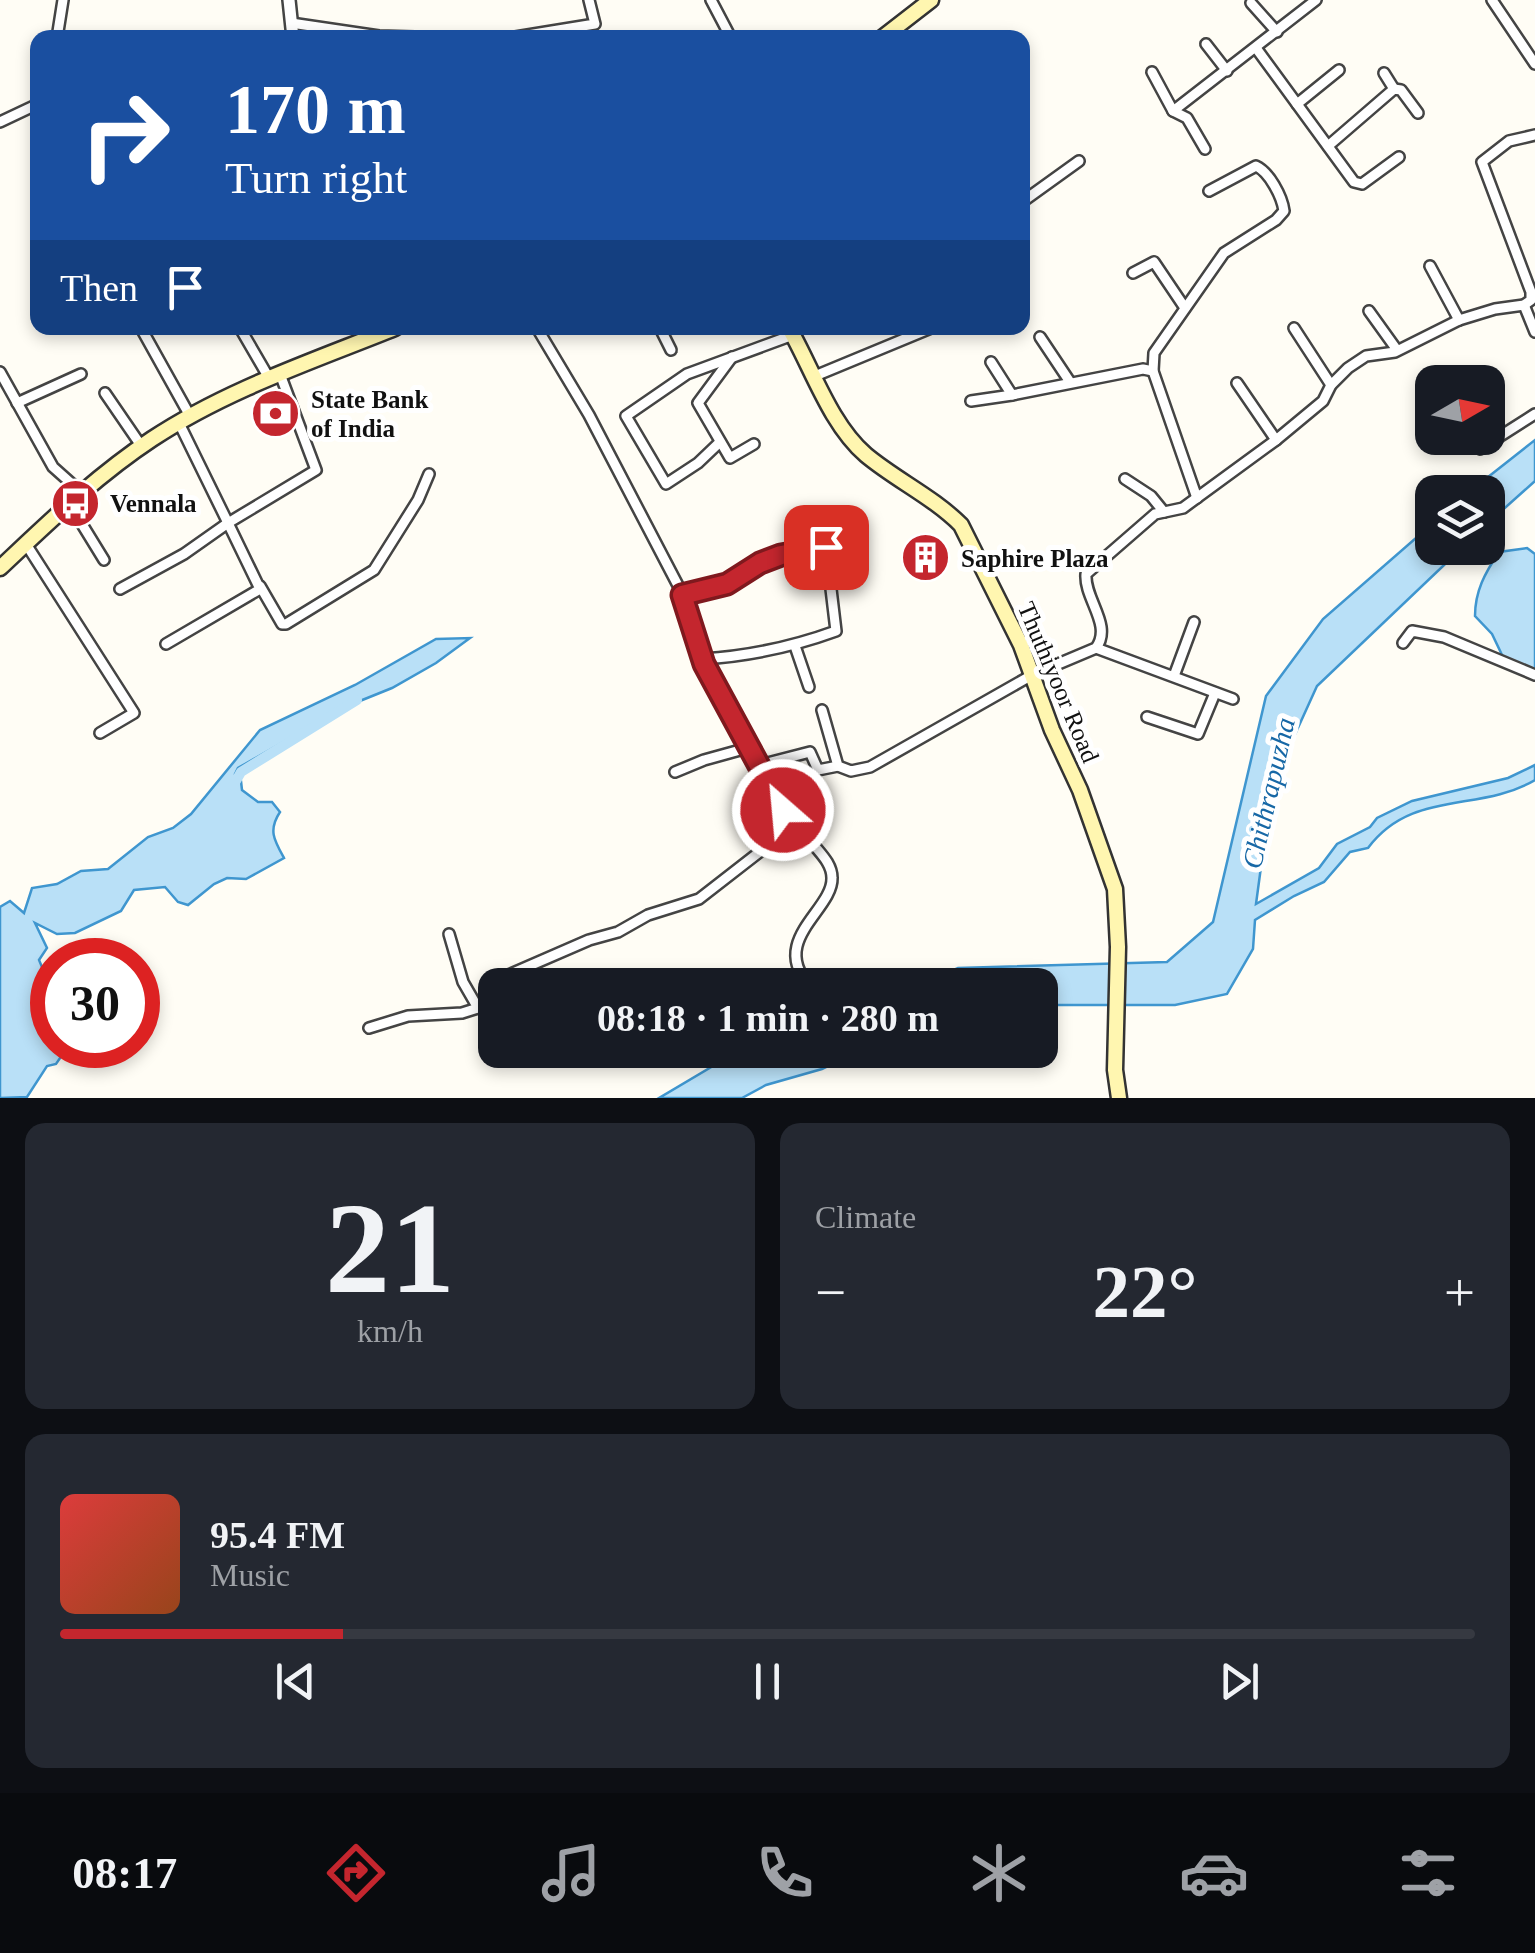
<!DOCTYPE html>
<meta charset="utf-8">
<style>
body{margin:0;font-family:Georgia,serif;background:#242831;color:#f1f3f6;height:100vh;display:flex;flex-direction:column;font-size:38px;white-space:nowrap}
*{box-sizing:border-box;margin:0}
p{font-size:32px;color:#9ea1a6}
.icon{flex:none;width:55px;height:55px;fill:none;stroke:currentColor;stroke-width:2;stroke-linecap:round;stroke-linejoin:round}
.map{position:relative;height:1098px;overflow:hidden}
.sheet{display:flex;flex-direction:column;gap:25px;padding:25px;background:#0d0f14;flex:1}
.sheet>*{flex:none}
.guide{position:absolute;left:30px;top:30px;width:1000px;height:305px;border-radius:20px;box-shadow:0 5px 15px #0003;background:#1a4fa0;color:#fff;overflow:hidden}
.needle{width:65px;rotate:81deg}
.fabs{position:absolute;left:1415px;top:365px;display:grid;gap:20px}
.fabs a{display:grid;place-items:center;width:90px;height:90px;border-radius:20px;background:#171b24;box-shadow:0 5px 15px #0003;font-size:50px}
.speed{position:absolute;left:30px;top:938px;display:flex;gap:20px;font-size:50px;font-weight:700;text-align:center}
.speed>*{display:grid;place-content:center;width:130px;height:130px;border-radius:50%;background:#171b24;box-shadow:0 5px 15px #0003;line-height:1}
.speed .limit{border:15px solid #d22;background:#fff;color:#111}
.pin{position:absolute;display:grid;place-items:center;width:85px;height:85px;color:#fff;margin:-42px;border-radius:20px;box-shadow:0 5px 15px #0006}
.me{position:absolute;width:110px;margin:-55px;rotate:333deg;stroke-linejoin:round;filter:drop-shadow(0 0 8px #0008)}
.turn{display:flex;align-items:center;gap:35px;height:210px;padding:0 30px;font-size:45px}
.turn .icon{width:130px;height:130px;stroke-width:2.5}
.turn b{display:block;font-size:70px;line-height:85px}
.then{display:flex;align-items:center;height:95px;padding:0 30px;background:#0003;gap:20px;font-size:38px}
.big{font-size:75px;font-weight:800;line-height:1.1}
.sheet .card{flex:1;display:flex;flex-direction:column;justify-content:center;gap:15px;min-width:0;padding:0 35px;border-radius:20px;background:#242831}
.sheet .dial{align-items:center;gap:0}
.dial b{font-size:130px;line-height:1}
.song{display:flex;align-items:center;gap:30px}
.cover{width:120px;height:120px;border-radius:15px;background:linear-gradient(135deg,hsl(0 70% 55%),hsl(20 70% 35%))}
.played{height:10px;border-radius:5px;background:linear-gradient(90deg,#c4262e 20%,#363941 20%)}
.keys{display:flex;justify-content:space-around;direction:ltr}
.heat{display:flex;justify-content:space-between;align-items:center;font-size:55px;direction:ltr}
.sheet .tiles{flex:1;display:grid;gap:25px;grid-template-columns:1fr 1fr}
.card:last-child{grid-column:span 2}
.trip{position:absolute;left:478px;top:968px;width:580px;height:100px;border-radius:20px;background:#171b24;box-shadow:0 5px 15px #0003;font-weight:800;line-height:100px;text-align:center}
.dock{display:flex;height:160px;justify-content:space-around;align-items:center;background:#090b0e;color:#9ea1a6}
.dock .icon{width:70px;height:70px}
.dock .current{color:#c4262e}
.dock b{font-size:45px;color:#f1f3f6}
.map>svg:first-child{display:block}
.water{fill:#b9e0f7;stroke:#3f96cf;stroke-width:2.5}
.lines{fill:none;stroke-linecap:round;stroke-linejoin:round}
.canal{stroke:#b9e0f7;stroke-width:10}
.minor-casing{stroke:#444;stroke-width:14}
.tertiary-casing{stroke:#444;stroke-width:16}
.secondary-casing{stroke:#333;stroke-width:19}
.minor{stroke:#fff;stroke-width:9}
.tertiary{stroke:#fff;stroke-width:11}
.secondary{stroke:#fff6b0;stroke-width:14}
.route-casing{stroke:#7f191e;stroke-width:25}
.route{stroke:#c4262e;stroke-width:18}
.labels{text-anchor:middle;stroke-width:10;stroke-linejoin:round;paint-order:stroke}
.poi-label{font-size:25px;font-weight:bold;fill:#111;stroke:#fff;text-anchor:start}
.street-label{font-size:25px;fill:#111;stroke:#fff}
.water-label{font-size:28px;font-style:italic;fill:#1768a6;stroke:#fff}
</style>
<div class="map">
<svg width="1535" height="1098" viewBox="0 0 1535 1098">
<rect width="100%" height="100%" fill="#fffdf5"/>
<g class="water">
<path d="M1535,440V481L1488,523V492H1469Z"/>
<path d="M1432,524V548H1462L1317,686L1272,785L1256,904L1319,868L1337,844L1370,827L1377,818L1412,801L1508,778L1535,765V780C1479,813 1412,789 1368,848L1350,852L1324,882L1294,896L1255,920L1253,949L1227,994L1175,1005H1040V985H920L958,968L1167,962L1213,922L1266,696L1323,619Z"/>
<path d="M1527,548L1535,554V670L1503,657L1492,634L1475,616C1475,591 1485,573 1499,552Z"/>
<path d="M470,638L436,663L392,688L345,707L238,768L235,774L241,781L242,790L258,802H272L280,812C268,830 274,840 284,858L246,879L227,878L214,884L188,905L178,902L165,887L134,890L121,911L75,933L57,934L35,923L47,948L39,960L52,991V1045H69L56,1064L47,1066L27,1097L0,1098V907L10,901L24,913L32,888L57,884L81,871L108,869L148,837L173,828L191,814L260,730L355,685L436,639Z"/>
<path d="M740,1050H861L822,1069L766,1085L742,1098H659Z"/>
</g>
<g class="lines">
<path class="canal" d="M233,786L241,772L357,700"/>
<defs>
<g id="minor">
<path d="M711,0L731,38"/>
<path d="M1492,0L1535,64"/>
<path d="M1251,3L1277,32"/>
<path d="M291,23L379,36L451,38"/>
<path d="M57,38L63,0"/>
<path d="M509,38L595,24L589,0"/>
<path d="M1206,44L1227,71"/>
<path d="M1256,48L1354,182L1362,184L1399,157"/>
<path d="M1152,72L1173,111L1187,118L1205,149"/>
<path d="M1384,73L1394,89"/>
<path d="M1297,104L1339,70"/>
<path d="M1173,111L1316,0"/>
<path d="M0,122L38,104"/>
<path d="M1328,146L1394,89L1401,90L1418,113"/>
<path d="M1022,202L1079,161"/>
<path d="M1430,266L1459,320"/>
<path d="M1133,273L1154,262L1185,308"/>
<path d="M1524,305L1535,332"/>
<path d="M1369,311L1397,350"/>
<path d="M141,328L190,416"/>
<path d="M240,328L269,378"/>
<path d="M660,328L671,350"/>
<path d="M1294,328L1331,385"/>
<path d="M1040,337L1070,382"/>
<path d="M732,357L698,403L730,458L754,444"/>
<path d="M991,362L1012,395L1143,369L1153,371"/>
<path d="M0,372L53,467L81,492"/>
<path d="M815,376L931,328"/>
<path d="M1237,383L1276,440"/>
<path d="M105,393L142,447"/>
<path d="M971,401L1012,395"/>
<path d="M17,403L81,374"/>
<path d="M720,442L698,463L666,484L626,416L687,374L793,335"/>
<path d="M1480,449L1535,414"/>
<path d="M1125,479L1151,496L1164,512"/>
<path d="M1197,498L1153,371L1154,353L1224,253L1276,220L1284,211C1282,196 1269,172 1256,166L1209,191"/>
<path d="M69,503L104,560"/>
<path d="M26,544L134,713L100,733"/>
<path d="M260,586L282,624H286L374,570L418,500L429,474"/>
<path d="M120,589L184,554L228,523L179,423"/>
<path d="M683,595L727,584L760,563L781,555L826,547L836,631C792,647 750,656 703,659"/>
<path d="M1403,643L1412,631L1444,637L1535,675"/>
<path d="M166,644L260,589L228,523L316,470L280,374"/>
<path d="M795,646L809,687"/>
<path d="M1096,648L1233,699"/>
<path d="M1174,676L1194,622"/>
<path d="M822,710L838,766L851,771L870,767L1032,675L1096,648C1113,625 1084,599 1086,574L1155,514L1183,508L1276,440L1323,401L1331,385L1348,368L1366,356L1395,352L1459,320L1495,309L1524,305L1531,300V292L1482,162L1509,141L1535,135"/>
<path d="M1147,717L1198,734L1215,693"/>
<path d="M760,765L810,752L818,770L838,766"/>
<path d="M675,772L704,760L751,747"/>
<path d="M784,817C797,823 804,833 813,844C821,854 832,864 832,878C833,910 769,940 809,985"/>
<path d="M449,934L463,982L478,1008L489,1001L495,987"/>
<path d="M496,985L506,976L589,940L618,932L648,915L699,899L762,850L781,827L784,817L744,734L705,664L683,595L589,415L537,328"/>
<path d="M369,1028L408,1016L462,1013L478,1008"/>
</g>
<path id="tertiary" d="M289,0L293,38"/>
<g id="secondary">
<path d="M882,38L931,0"/>
<path d="M789,328C812,368 830,424 866,455C896,480 933,497 961,525L1021,645L1052,730L1080,790L1115,889L1118,947L1115,1070L1119,1098"/>
<path d="M0,568C49,522 96,476 152,439C226,390 313,361 395,328"/>
</g>
</defs>
<use href="#minor" class="minor-casing"/>
<use href="#tertiary" class="tertiary-casing"/>
<use href="#secondary" class="secondary-casing"/>
<use href="#minor" class="minor"/>
<use href="#tertiary" class="tertiary"/>
<use href="#secondary" class="secondary"/>
</g>
<g class="lines">
<defs>
<path id="route" d="M783,810L704,664L682,595L727,584L760,563L781,555L826,547"/>
</defs>
<use href="#route" class="route-casing"/>
<use href="#route" class="route"/>
</g>
<defs>
<symbol id="bank-disc" viewBox="-11 -11 22 22"><circle r="9.5" fill="#c4262e" stroke="#fff"/><path d="M-6-4H6V4H-6ZM0-2.3a2.3 2.3 0 1 0 0 4.6a2.3 2.3 0 1 0 0-4.6Z" fill="#fff"/></symbol>
<symbol id="bus-disc" viewBox="-11 -11 22 22"><circle r="9.5" fill="#c4262e" stroke="#fff"/><path d="M-5-6H5V4H4V6H2V4H-2V6H-4V4H-5ZM-3.5-4V0h7V-4ZM-3.5 1.2v1.5H-2V1.2ZM2 1.2v1.5H3.5V1.2Z" fill="#fff"/></symbol>
<symbol id="building-disc" viewBox="-11 -11 22 22"><circle r="9.5" fill="#c4262e" stroke="#fff"/><path d="M-4-6H4V6H1V3H-1V6H-4ZM-2.5-4.3h1.7v1.8h-1.7ZM.8-4.3h1.7v1.8H.8ZM-2.5-1h1.7V.8h-1.7ZM.8-1h1.7V.8H.8Z" fill="#fff"/></symbol>
</defs>
<g fill-rule="evenodd">
<use href="#bank-disc" x="248" y="386" width="55" height="55"/>
<use href="#bus-disc" x="48" y="476" width="55" height="55"/>
<use href="#building-disc" x="898" y="530" width="55" height="55"/>
</g>
<g class="labels">
<g class="poi-label">
<text x="311" y="408">State Bank<tspan x="311" dy="29">of India</tspan></text>
<text x="110" y="512">Vennala</text>
<text x="961" y="567">Saphire Plaza</text>
</g>
<g class="street-label">
<text transform="translate(1059 682) rotate(67)" y="9">Thuthiyoor Road</text>
</g>
<g class="water-label">
<text transform="translate(1268 793) rotate(-77)" y="10">Chithrapuzha</text>
</g>
</g>
</svg>
<div class="fabs">
<a><svg class="needle" viewBox="-14 -14 28 28"><path d="M0-13l5 13h-10z" fill="#e53935"/><path d="M0 13l5-13h-10z" fill="#9ea1a6"/></svg></a>
<a><svg class="icon" aria-label="layers" viewBox="0 0 24 24"><path d="M12 4l9 5-9 5-9-5zM3 14l9 5 9-5"/></svg></a>
</div>
<div class="speed"><div class="limit">30</div></div>
<div class="pin" style="left:826px;top:547px;background:#d93025"><svg class="icon" aria-label="arrive" viewBox="0 0 24 24"><path d="M6 21V4h12l-3 4 3 4H6"/></svg></div>
<svg class="me" style="left:783px;top:810px" viewBox="-20 -20 40 40"><circle r="17" fill="#c4262e" stroke="#fff" stroke-width="3"/><path d="M0-11L8 9 0 5-8 9z" fill="#fff"/></svg>
<div class="trip">08:18 · 1 min · 280 m</div>
<div class="guide">
<div class="turn"><svg class="icon" aria-label="right" viewBox="0 0 24 24"><path d="M7 20v-9h11M14 6l5 5-5 5"/></svg><div><b>170 m</b>Turn right</div></div>
<div class="then">Then<svg class="icon" aria-label="arrive" viewBox="0 0 24 24"><path d="M6 21V4h12l-3 4 3 4H6"/></svg></div>
</div>
</div>
<section class="sheet">
<div class="tiles">
<div class="card dial"><b>21</b><p>km/h</p></div>
<div class="card"><p>Climate</p>
<div class="heat"><a>−</a><b class="big">22°</b><a>+</a></div>
</div>
<div class="card">
<div class="song"><i class="cover"></i><div><b>95.4 FM</b><p>Music</p></div></div>
<div class="played"></div>
<div class="keys"><svg class="icon" aria-label="previous" viewBox="0 0 24 24"><path d="M18 5L8 12l10 7zM5 5v14"/></svg><svg class="icon" aria-label="pause" viewBox="0 0 24 24"><path d="M8 5v14M16 5v14"/></svg><svg class="icon" aria-label="next" viewBox="0 0 24 24"><path d="M6 5l10 7-10 7zM19 5v14"/></svg></div>
</div>
</div>
</section>
<nav class="dock">
<b>08:17</b>
<svg class="icon current" aria-label="directions" viewBox="0 0 24 24"><path d="M12 3l9 9-9 9-9-9zM9 14v-3h6M13 9l2 2-2 2"/></svg>
<svg class="icon" aria-label="music" viewBox="0 0 24 24"><path d="M9 18V5l10-2v13"/><circle cx="6" cy="18" r="3"/><circle cx="16" cy="16" r="3"/></svg>
<svg class="icon" aria-label="phone" viewBox="0 0 24 24"><path d="M5 4h4l2 5-3 2q2 4 5 5l2-3 5 2v4C11 20 4 13 5 4z"/></svg>
<svg class="icon" aria-label="climate" viewBox="0 0 24 24"><path d="M12 3v18M4 7l16 10M4 17L20 7"/></svg>
<svg class="icon" aria-label="car" viewBox="0 0 24 24"><path d="M5 17H2v-5l4-1 3-4h7l3 4 3 1v5h-3M9 17h6M6 11h13"/><circle cx="7" cy="17" r="2"/><circle cx="17" cy="17" r="2"/></svg>
<svg class="icon" aria-label="filters" viewBox="0 0 24 24"><path d="M4 7h16M4 17h16"/><circle cx="9" cy="7" r="2"/><circle cx="15" cy="17" r="2"/></svg>
</nav>
